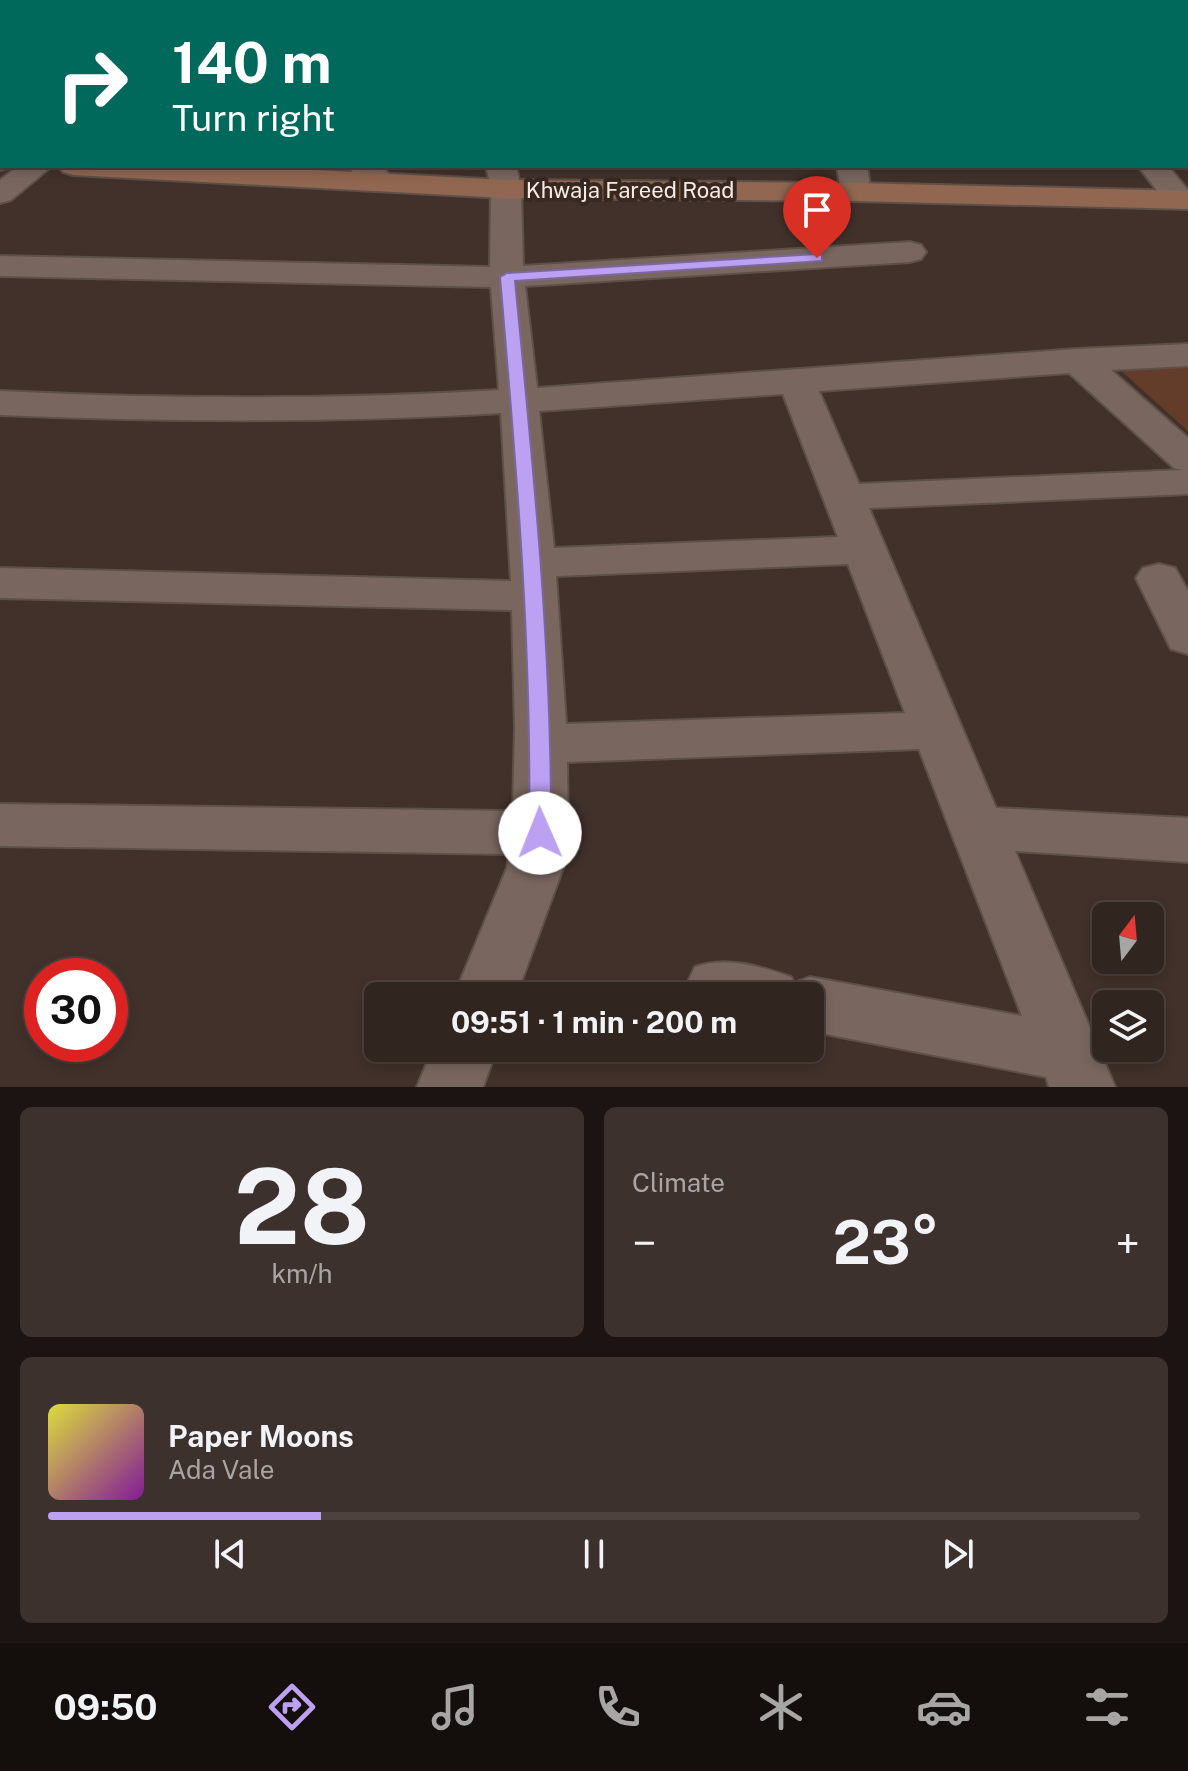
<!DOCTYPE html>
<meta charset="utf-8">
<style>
body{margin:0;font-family:"Public Sans",sans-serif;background:#3d312d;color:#f1f3f6;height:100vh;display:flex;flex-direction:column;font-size:30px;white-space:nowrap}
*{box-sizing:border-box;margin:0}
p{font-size:26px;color:#a8a5a5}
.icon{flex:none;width:44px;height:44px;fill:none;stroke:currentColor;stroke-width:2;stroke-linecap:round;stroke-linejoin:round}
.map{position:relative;height:1087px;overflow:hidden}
.drawer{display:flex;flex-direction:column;gap:20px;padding:20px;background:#1b1412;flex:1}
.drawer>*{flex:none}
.guide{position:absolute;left:0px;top:0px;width:1188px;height:168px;box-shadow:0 4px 12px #0003,0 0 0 2px #4c423e;background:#00695c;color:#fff;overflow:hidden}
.needle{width:52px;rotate:16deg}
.buttons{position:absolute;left:1092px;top:902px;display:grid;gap:16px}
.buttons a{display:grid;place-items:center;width:72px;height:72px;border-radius:12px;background:#312520;box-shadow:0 4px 12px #0003,0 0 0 2px #4c423e;font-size:40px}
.speed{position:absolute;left:24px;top:958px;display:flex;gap:16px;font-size:40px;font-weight:700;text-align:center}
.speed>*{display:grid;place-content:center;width:104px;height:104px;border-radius:50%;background:#312520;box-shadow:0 4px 12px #0003,0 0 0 2px #4c423e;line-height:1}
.speed .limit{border:12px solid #d22;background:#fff;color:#111}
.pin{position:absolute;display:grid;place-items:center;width:68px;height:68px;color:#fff;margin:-82px -34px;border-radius:50% 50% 50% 0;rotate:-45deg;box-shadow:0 0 8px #0007}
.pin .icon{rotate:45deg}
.me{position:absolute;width:88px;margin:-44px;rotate:359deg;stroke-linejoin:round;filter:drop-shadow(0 0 6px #0008)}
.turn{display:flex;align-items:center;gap:28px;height:168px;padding:0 40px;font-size:36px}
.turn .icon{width:104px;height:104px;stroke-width:2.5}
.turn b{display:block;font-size:56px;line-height:68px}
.big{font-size:60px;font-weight:700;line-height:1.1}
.drawer .tile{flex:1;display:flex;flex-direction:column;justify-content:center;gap:12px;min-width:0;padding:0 28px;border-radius:12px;background:#3d312d}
.drawer .dial{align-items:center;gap:0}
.dial b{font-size:104px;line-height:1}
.song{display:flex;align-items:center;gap:24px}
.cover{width:96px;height:96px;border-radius:12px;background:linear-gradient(135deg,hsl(60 70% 55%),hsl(290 70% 35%))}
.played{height:8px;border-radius:4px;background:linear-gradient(90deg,#bca0f2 25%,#4c423e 25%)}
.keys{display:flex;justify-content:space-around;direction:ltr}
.heat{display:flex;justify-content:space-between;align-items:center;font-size:44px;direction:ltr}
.drawer .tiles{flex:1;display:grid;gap:20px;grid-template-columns:1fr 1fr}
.tile:last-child{grid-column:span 2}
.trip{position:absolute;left:364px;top:982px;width:460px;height:80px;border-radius:12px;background:#312520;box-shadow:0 4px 12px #0003,0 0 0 2px #4c423e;font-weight:700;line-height:80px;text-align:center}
.menu{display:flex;height:128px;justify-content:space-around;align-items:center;background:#140f0d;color:#a8a5a5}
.menu .icon{width:56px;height:56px}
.menu .current{color:#bca0f2}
.menu b{font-size:36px;color:#f1f3f6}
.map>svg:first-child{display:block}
.green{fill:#633d2a}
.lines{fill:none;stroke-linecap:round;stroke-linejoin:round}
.minor-casing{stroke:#5d5049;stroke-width:4}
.tertiary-casing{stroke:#5d5049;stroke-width:4}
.secondary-casing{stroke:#5d5049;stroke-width:4}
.minor{fill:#79675f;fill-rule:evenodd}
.tertiary{fill:#79675f;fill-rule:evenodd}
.secondary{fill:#916751;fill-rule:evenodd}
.route{fill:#bca0f2;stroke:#7a689d;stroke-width:2}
.labels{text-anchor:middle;stroke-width:8;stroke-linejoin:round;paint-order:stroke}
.far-street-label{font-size:22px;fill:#f6ebe7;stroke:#372820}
</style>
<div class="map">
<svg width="1188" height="1087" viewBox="0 0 1188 1087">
<rect width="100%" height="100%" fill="#41312a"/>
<path class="green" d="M1188,364V431L1117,367Z"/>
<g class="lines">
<defs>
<g id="minor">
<path d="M157,0H181L182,2H158Z"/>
<path d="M449,0H474L475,2H450Z"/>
<path d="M993,0H1019L1020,2H994Z"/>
<path d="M1172,0H1188V8L1186,2Z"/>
<rect x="0" y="14" width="2" height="14"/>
<path d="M1186,60L1188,61V78L1186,77Z"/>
<rect x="0" y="70" width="2" height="16"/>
<path d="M348,166H381L398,183L394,189C374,194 359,182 348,166Z"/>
<path d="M486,166H516L521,189L523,266L910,242L921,245L926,252L921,259L910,262L525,286L537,388L1077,349L1188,344V366L1111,370L1188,438V494L869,508L996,808L1188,818V862L1015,851L1115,1087H1049L1046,1077L810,1031V996H691L686,986L695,967C727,956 759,966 791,977L794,983L810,977L1022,1016L919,749L567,762L568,833L563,868L516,996H454L507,868L509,854L0,846V804L513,811L515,728L512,610L0,598V568L511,581L501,413C333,423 167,422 0,415V391C167,399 332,400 499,390L491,287L0,276V256L490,267L491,189ZM1069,373L1174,468L1182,470L859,484L819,391ZM783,394L838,537L554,548L539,411ZM848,564L905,713L566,724L556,576Z"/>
<path d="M1138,166H1168L1188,190V207L1169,206Z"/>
<path d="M1159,564L1175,568L1188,591V654L1171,649L1136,578L1143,568Z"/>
<path d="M433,1048H497L483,1087H417Z"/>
</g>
<g id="tertiary">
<path d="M616,0H641L642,2H617Z"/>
<path d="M18,166H52L11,200L0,203V180Z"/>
<path d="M837,166H867L871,192L867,198L856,201L845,198L841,192Z"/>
</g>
<g id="secondary">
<path d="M0,152L2,166L12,167L0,170Z"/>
<path d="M58,166H240L506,180L856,183L1188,191V209L856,201L506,198L73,175L63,172Z"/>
</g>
</defs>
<use href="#minor" class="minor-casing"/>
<use href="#tertiary" class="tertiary-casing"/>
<use href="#secondary" class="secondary-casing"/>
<use href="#minor" class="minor"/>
<use href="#tertiary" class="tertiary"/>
<use href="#secondary" class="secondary"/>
</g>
<path class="route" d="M817,254L822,255V261L515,281C533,465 552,648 551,833L548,839L540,842L532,839L529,833C532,647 516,463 500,277L507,273Z"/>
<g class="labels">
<g class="far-street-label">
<text x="630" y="198">Khwaja Fareed Road</text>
</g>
</g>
</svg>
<div class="buttons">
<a><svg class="needle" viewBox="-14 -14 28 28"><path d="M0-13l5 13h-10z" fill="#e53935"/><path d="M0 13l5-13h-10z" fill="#a8a5a5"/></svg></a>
<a><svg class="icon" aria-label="layers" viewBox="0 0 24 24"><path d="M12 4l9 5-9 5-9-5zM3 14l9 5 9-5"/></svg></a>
</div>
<div class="speed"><div class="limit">30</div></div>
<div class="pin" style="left:817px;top:258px;background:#d93025"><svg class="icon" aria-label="arrive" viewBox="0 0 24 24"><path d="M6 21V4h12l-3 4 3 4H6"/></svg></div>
<svg class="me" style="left:540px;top:833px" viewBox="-20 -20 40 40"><circle r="19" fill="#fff"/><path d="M0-13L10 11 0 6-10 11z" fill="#bca0f2"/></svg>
<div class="trip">09:51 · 1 min · 200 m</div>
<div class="guide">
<div class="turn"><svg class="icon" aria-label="right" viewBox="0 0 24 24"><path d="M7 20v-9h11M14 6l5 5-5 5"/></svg><div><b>140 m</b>Turn right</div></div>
</div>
</div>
<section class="drawer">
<div class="tiles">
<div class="tile dial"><b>28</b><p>km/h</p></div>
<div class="tile"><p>Climate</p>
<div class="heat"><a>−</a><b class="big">23°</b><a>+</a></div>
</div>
<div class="tile">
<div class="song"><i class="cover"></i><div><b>Paper Moons</b><p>Ada Vale</p></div></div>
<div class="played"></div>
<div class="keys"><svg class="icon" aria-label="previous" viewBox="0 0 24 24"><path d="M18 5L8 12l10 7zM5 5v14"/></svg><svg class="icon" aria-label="pause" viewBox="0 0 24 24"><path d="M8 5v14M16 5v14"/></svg><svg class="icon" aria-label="next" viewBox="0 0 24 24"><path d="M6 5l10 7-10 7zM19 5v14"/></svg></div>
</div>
</div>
</section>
<nav class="menu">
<b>09:50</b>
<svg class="icon current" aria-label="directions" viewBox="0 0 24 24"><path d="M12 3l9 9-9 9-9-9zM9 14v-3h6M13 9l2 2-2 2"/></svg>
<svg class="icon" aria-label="music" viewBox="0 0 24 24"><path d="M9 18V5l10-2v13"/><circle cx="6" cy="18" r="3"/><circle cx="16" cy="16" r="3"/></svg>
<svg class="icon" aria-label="phone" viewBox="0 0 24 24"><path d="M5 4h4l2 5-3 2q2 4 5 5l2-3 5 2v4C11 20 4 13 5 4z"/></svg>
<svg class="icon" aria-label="climate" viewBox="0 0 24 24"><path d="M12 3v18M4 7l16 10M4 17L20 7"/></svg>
<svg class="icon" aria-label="car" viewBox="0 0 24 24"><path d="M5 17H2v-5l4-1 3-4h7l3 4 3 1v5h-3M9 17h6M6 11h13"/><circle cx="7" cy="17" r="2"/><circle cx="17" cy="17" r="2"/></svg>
<svg class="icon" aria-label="filters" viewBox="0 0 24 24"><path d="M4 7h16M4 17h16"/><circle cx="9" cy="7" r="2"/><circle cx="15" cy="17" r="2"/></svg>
</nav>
